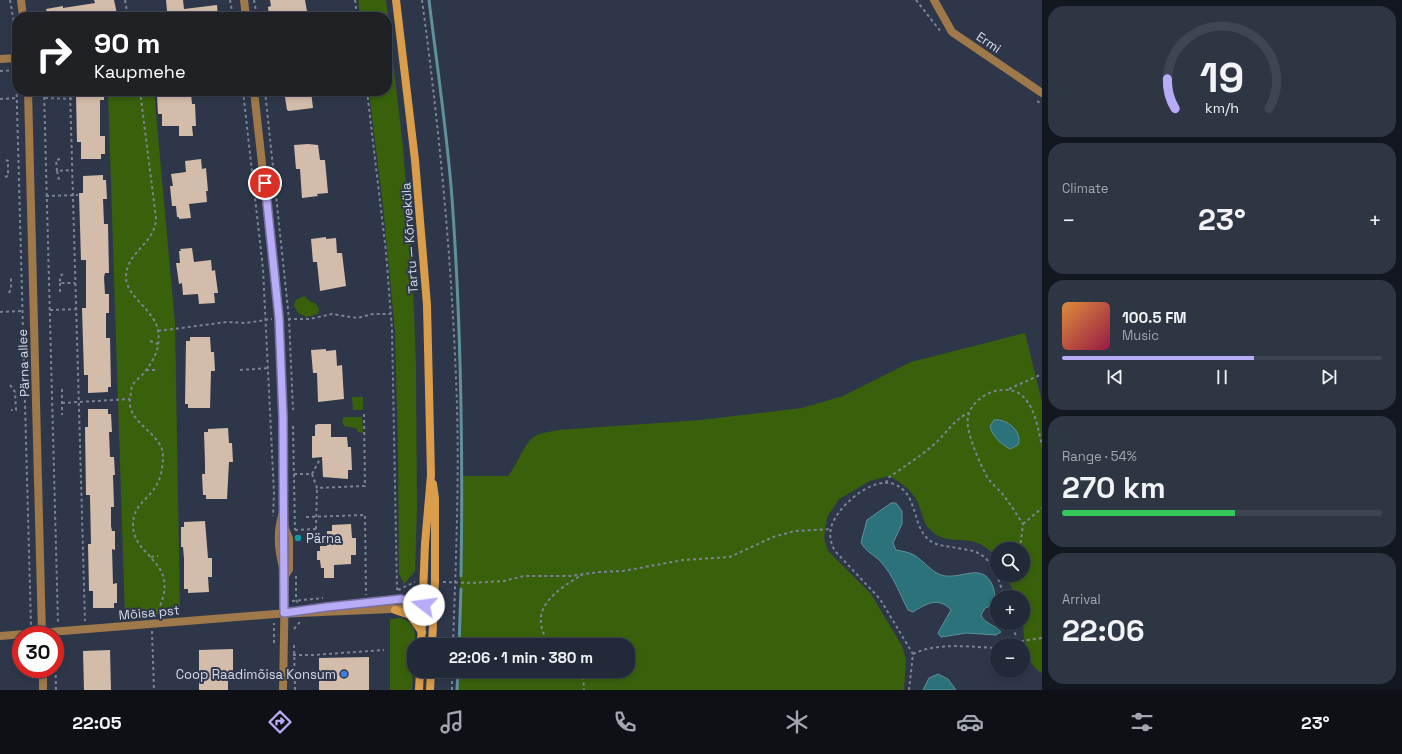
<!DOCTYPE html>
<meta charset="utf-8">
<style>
body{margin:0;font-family:"Space Grotesk",sans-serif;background:#2e3543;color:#f1f3f6;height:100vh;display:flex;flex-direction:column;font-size:15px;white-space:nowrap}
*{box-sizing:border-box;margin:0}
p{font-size:13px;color:#a2a6ae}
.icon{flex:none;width:22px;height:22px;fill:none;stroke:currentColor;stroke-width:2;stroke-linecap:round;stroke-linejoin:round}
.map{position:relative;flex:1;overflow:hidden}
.side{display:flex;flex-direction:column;gap:6px;padding:6px;background:#13171f;width:360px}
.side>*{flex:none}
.banner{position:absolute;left:12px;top:12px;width:380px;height:84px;border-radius:16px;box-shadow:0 2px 6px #0003,0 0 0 1px #3f4553;background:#202124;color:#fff;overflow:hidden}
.fabs{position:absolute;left:990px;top:542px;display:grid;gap:8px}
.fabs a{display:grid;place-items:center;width:40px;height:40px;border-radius:50%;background:#222938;box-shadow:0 2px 6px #0003,0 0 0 1px #3f4553;font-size:20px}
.speed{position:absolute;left:12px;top:626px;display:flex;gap:8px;font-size:20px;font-weight:700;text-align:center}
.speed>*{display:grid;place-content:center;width:52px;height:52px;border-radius:50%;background:#222938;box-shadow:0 2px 6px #0003,0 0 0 1px #3f4553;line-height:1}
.speed .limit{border:6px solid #d22;background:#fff;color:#111}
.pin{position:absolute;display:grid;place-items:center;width:34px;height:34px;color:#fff;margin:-17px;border:2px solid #fff;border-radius:50%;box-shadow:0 1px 4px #0007}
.me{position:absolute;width:44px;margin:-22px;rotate:285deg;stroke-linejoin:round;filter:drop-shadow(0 0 3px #0008)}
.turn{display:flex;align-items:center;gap:14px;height:84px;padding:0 16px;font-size:18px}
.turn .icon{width:52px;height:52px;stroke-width:2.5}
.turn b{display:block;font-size:28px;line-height:34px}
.big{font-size:30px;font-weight:700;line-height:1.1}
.side .widget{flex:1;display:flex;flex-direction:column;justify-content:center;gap:6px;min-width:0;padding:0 14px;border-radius:16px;background:#2e3543}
.side .dial{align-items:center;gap:0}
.dial svg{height:104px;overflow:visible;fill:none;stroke:#3f4553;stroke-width:7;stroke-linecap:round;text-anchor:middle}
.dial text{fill:#f1f3f6;stroke:none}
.song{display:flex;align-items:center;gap:12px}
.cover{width:48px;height:48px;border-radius:6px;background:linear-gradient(135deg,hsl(30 70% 55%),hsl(340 70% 35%))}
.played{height:4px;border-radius:2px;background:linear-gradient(90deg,#b8abf7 60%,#3f4553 60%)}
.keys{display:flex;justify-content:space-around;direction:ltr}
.heat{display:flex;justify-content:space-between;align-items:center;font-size:22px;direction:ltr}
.charge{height:6px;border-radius:3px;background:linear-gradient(90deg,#34c759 54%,#3f4553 0)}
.trip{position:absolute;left:407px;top:638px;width:228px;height:40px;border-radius:16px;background:#222938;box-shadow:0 2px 6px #0003,0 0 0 1px #3f4553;font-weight:700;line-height:40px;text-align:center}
.menu{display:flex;height:64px;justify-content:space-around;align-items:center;background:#0e1016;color:#a2a6ae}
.menu .icon{width:28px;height:28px}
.menu .active{color:#b8abf7}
.menu b{font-size:18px;color:#f1f3f6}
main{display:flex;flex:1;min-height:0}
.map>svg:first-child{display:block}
.green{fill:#39610c}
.water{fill:#2b727b;stroke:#5e919b}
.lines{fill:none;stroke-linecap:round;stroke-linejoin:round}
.stream{stroke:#5e919b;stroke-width:3}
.building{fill:#d4bcab}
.path{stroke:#7b8393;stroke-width:2;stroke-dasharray:3 3;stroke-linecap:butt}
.service{stroke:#9f7949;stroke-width:4}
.minor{stroke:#9f7949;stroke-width:8}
.secondary{stroke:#da9d4b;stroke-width:8}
.route-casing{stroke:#786fa1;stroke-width:10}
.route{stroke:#b8abf7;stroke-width:7}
.culture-dot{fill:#0f9aa8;stroke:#2e374a;stroke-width:1.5}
.shop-dot{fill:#3f7fe0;stroke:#2e374a;stroke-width:1.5}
.labels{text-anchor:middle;stroke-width:4;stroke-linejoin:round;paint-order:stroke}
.street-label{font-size:13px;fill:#d4dae7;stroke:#2e374a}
.poi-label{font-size:13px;fill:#d4dae7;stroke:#2e374a;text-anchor:start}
</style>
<main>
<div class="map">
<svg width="1042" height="690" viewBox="0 0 1042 690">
<rect width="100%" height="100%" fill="#2e374a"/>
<g class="green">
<path d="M358,0H386L403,147L412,262L416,365L417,507L415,571L404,584L399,574L398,447L395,331L383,206L369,91H387V17H360Z"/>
<path d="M108,91H154L175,323L180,612L125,617Z"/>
<path d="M304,296L311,302L315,303L319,309L318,314L307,317L298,313L294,305L296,300Z"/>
<path d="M1025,333L1042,402V673C1020,662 1023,617 1023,597H1015L1007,575H1023V549H997V557C989,549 981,543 971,541C958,539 943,542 933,532C925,526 924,520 921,511C916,493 905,485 889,476L870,481L839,499L827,517L824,538L828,551L871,594L902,646L906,659L904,690H457L458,671H628V645H459L462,476H508C517,465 524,444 534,437C541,432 551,432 559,430L701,420L802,408L843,396L911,362Z"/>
<path d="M352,397H363V410H353Z"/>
<path d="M344,417H362L363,433L358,432L356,428L344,426L342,421Z"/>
<path d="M399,618C409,619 413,625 415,634L412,690H390V619Z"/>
</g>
<g class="water">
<path d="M994,420C1007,418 1023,432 1018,445L1010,449C1001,444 992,436 990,426Z"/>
<path d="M891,503H896L902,511V524L893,543L896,550C902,551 908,552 914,555C924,561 930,571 941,575C961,581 983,560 993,587C995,593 996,598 993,605L985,608L981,615C983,623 996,625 1001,632L996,635L967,633L941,637L938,633L951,610C938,596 926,604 913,612L908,610C900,594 893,575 881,562C874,554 865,552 861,542L867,520Z"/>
<path d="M938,674L948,679L956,690H923L929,678Z"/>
</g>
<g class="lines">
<g class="stream">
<path d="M429,0C437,66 447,132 452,198C461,324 463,450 461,576"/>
<path d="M459,645L461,589"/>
<path d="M457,690L458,671"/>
</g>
</g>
<g class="building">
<path d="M94,0H114L117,14L98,17H48L46,9L63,6V8L95,3Z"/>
<path d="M166,0H183L184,9L217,5L218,17H163V12L167,11Z"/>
<path d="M270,0H305L307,11L303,12L304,17H269L268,7L271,6Z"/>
<path d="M79,91H104V100H100V136H105V154H101V159H81V142H77L76,96H79Z"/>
<path d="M161,91H174V94L191,93L192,104H195L196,126H192L193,136H179V126H162V114H158L157,95H161Z"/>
<path d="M284,91H311L313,108L289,111L287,110Z"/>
<path d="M308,144L318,145L320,160H325L328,193L317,194L318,196L302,198L300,169H296L294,145Z"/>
<path d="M201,159L202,169L206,168L208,191H206L207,202L189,204L191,218L179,219V217H177L176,206H172L170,186H173L171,174L186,172L185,161Z"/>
<path d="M103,175V180H106L107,199H103L104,224H108L109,273H105L104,277L105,294H109V313H106V338H110L111,387H108V392L88,393V375H84L82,308H86V260H81L79,193H83V176Z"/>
<path d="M326,237V239L336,238L337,253H342L346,286L320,291L317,262H313L311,239Z"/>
<path d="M192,248L194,262L211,260L212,271L215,270L218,293H214L215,303L199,304L198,294L183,295L182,283L179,284L176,263H180L179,251H181L180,249Z"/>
<path d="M190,337H210L211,352H214L215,371H211L210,408H188V404H185L186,341H190Z"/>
<path d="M326,349V351L336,350L337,366L342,365L344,399L318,402L317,373H313L311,350Z"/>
<path d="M88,409H108V414H111L112,432H109L110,457H114L115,475H113L114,507H111V526L112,531H115V550L112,549L113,584L117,583V603H114V608H93V591H89L88,544H91L90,495H86L85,427H88Z"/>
<path d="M318,424H331V437H347L348,447H351L352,470H348V479L323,477L322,457L312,458V436H315V425Z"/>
<path d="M228,428L229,443H232L233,462H229L227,499H206V495H203L202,474H205V463L204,432H208V429Z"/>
<path d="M205,521L208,558H212V577H208L209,592L188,593V589H184V559L183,547H181V527H184V522Z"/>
<path d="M351,524L352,538H356V555H351V564L334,565V578H324V568H321L320,560H317V551H320V546H327V531H332V525Z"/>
<path d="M233,649V671H228V690H199V650Z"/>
<path d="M110,650L111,690H84L83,651Z"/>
<path d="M369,657V690H319V658Z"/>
</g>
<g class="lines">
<g class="path">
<path d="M10,0L17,39"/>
<path d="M125,0L128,17"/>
<path d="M230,0L233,17"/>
<path d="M254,0L257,17"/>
<path d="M355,0L357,17"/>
<path d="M422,0C439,126 451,252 456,379C460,467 456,556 453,645"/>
<path d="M916,0L941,32"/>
<path d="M16,70L31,626"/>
<path d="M0,71L16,70"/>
<path d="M44,91L58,624"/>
<path d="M70,91L85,621"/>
<path d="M140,91L156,218C155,245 127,250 126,277C126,297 155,310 158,331C161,349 153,362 142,375C139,378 134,382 132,386C131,390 131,395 130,398C126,424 164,433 163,457C163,466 161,478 156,486C147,501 134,504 133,524C132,560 186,560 155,616"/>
<path d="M243,91L263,269L274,493L273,516"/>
<path d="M265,91L289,319L293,410"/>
<path d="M367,91L386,252L392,330L397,590"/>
<path d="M45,98L75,99"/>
<path d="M0,99L17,98"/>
<path d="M1037,101L1042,104"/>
<path d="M60,159L56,160L57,171L72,170"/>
<path d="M57,171L59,180"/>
<path d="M5,177L8,176V161L6,160"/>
<path d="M46,196L78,195"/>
<path d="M63,274L60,276V283H75"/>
<path d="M60,283V291L61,293"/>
<path d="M9,293L11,289V278"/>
<path d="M50,310L80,309"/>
<path d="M0,312L23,311"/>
<path d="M288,319H310L332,314L357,318L373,314H390"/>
<path d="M158,331L227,322L246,323L272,319"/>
<path d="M150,341L158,344"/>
<path d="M146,370H156"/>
<path d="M240,370L269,368"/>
<path d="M10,385L15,392L16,410H11"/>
<path d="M62,389V415"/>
<path d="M1009,389L1042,374"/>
<path d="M62,403L130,399"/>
<path d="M293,426L295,530"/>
<path d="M294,474H312L320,459"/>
<path d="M312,474L317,488L365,486L364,413"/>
<path d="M886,483L888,478C902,468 918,458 931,447C945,436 952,421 968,413"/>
<path d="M306,517L365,515L366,595"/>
<path d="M1023,524L1042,508"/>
<path d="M316,529L317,488"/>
<path d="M295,530L316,529L325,544"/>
<path d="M1020,549L1023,524C1017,515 1011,505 1004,496C999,489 991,484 986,475C979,461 971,443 968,427C963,400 1000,381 1020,394C1035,405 1038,429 1042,446"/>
<path d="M151,557L158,556"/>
<path d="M296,576V600L299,605"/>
<path d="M443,582L471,583L504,581L524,576H570L600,572L623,571L683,560L730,557L773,537L795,531L831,529"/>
<path d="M398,590L415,582"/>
<path d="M292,601L323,598"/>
<path d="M294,629L300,622"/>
<path d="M152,631L154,690"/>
<path d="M55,639L56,690"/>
<path d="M1015,642L1042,638"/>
<path d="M274,643V623"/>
<path d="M294,645L295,690"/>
<path d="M550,645C525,609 556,591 583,574"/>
<path d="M1011,645L1015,642L1016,636L1011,623"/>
<path d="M913,654C938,642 969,647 997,648"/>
<path d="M293,655H313L384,650"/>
<path d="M581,671L583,675L584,690"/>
<path d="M452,690V671"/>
<path d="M909,690L913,654L880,599L835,551C831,544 829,536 831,528C836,507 872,476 894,484C919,494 911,525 929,540C935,545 943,546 952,547C959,549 969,549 976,552C994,560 999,580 1004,597"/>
</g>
<g class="service">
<path d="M282,510C274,530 276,551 282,571"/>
<path d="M286,578L291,570V538L287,528"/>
</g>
<g class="minor">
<path d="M21,0L23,17"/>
<path d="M244,0L246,17"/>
<path d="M934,0L952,32L1042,93"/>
<path d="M0,59L17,58"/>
<path d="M28,91L42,635"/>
<path d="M254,91L279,318L283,417L285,580L283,690"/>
<path d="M323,608L401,599L424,605"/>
<path d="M0,636L275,614L415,608L424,605"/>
<path d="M43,669V690"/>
</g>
<g class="secondary">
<path d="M396,0L415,160L427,305L431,475L425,544L421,645"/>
<path d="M395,610L410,615L422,632"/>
<path d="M432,645L435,581V498L433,484"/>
<path d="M419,690L420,671"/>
<path d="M430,690L431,671"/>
</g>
</g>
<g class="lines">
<defs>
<path id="route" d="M265,183L279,318L283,417L284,613L327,607L401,599L424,605"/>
</defs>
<use href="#route" class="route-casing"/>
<use href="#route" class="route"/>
</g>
<circle class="culture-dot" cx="298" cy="538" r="4"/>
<circle class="shop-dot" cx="344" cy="674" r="4"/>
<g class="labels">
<g class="street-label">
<text transform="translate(989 42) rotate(34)" y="5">Ermi</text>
<text transform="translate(409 238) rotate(-94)" y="5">Tartu — Kõrveküla</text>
<text transform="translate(23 363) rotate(-92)" y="5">Pärna allee</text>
<text transform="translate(149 612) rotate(-5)" y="5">Mõisa pst</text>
</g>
<g class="poi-label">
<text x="306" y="543">Pärna</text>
<text x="336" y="679" text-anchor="end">Coop Raadimõisa Konsum</text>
</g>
</g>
</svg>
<div class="fabs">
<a><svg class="icon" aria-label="search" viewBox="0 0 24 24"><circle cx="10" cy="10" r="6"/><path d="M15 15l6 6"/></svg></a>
<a>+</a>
<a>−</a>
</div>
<div class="speed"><div class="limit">30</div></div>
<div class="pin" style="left:265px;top:183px;background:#d93025"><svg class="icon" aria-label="arrive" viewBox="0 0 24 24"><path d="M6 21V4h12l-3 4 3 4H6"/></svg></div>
<svg class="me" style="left:424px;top:605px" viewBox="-20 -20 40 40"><circle r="19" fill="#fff"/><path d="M0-13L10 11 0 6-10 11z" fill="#b8abf7"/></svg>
<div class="trip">22:06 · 1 min · 380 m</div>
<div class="banner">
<div class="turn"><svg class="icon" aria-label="right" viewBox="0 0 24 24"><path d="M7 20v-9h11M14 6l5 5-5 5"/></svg><div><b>90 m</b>Kaupmehe</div></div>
</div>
</div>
<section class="side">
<div class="widget dial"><svg viewBox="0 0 100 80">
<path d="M14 69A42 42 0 1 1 86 69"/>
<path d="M14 69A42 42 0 0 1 8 46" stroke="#b8abf7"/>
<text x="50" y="56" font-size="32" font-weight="700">19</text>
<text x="50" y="72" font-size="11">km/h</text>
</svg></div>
<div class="widget"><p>Climate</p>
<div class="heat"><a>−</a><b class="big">23°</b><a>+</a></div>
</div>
<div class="widget">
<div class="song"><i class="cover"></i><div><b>100.5 FM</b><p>Music</p></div></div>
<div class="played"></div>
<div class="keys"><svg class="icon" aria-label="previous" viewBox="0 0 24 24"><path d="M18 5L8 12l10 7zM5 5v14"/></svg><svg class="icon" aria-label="pause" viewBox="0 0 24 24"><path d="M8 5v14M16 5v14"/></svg><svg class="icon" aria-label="next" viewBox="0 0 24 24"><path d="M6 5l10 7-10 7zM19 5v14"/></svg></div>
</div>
<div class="widget"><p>Range · 54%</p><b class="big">270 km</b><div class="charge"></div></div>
<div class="widget"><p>Arrival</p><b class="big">22:06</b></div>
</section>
</main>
<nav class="menu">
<b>22:05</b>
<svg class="icon active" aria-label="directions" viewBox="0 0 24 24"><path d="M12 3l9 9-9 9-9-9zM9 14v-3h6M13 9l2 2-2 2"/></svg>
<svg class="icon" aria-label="music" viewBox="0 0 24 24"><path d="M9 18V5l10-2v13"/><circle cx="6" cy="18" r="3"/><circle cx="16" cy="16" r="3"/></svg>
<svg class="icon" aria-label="phone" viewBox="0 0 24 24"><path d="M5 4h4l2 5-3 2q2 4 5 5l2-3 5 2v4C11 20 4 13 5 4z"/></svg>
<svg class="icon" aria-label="climate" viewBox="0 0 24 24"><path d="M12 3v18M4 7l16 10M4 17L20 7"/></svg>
<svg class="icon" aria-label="car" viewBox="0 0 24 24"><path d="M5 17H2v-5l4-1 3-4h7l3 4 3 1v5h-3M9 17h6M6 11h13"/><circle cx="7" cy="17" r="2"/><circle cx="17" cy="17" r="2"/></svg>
<svg class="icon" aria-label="filters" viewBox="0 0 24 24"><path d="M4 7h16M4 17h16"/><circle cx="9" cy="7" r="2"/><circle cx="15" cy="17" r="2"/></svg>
<b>23°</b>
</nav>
